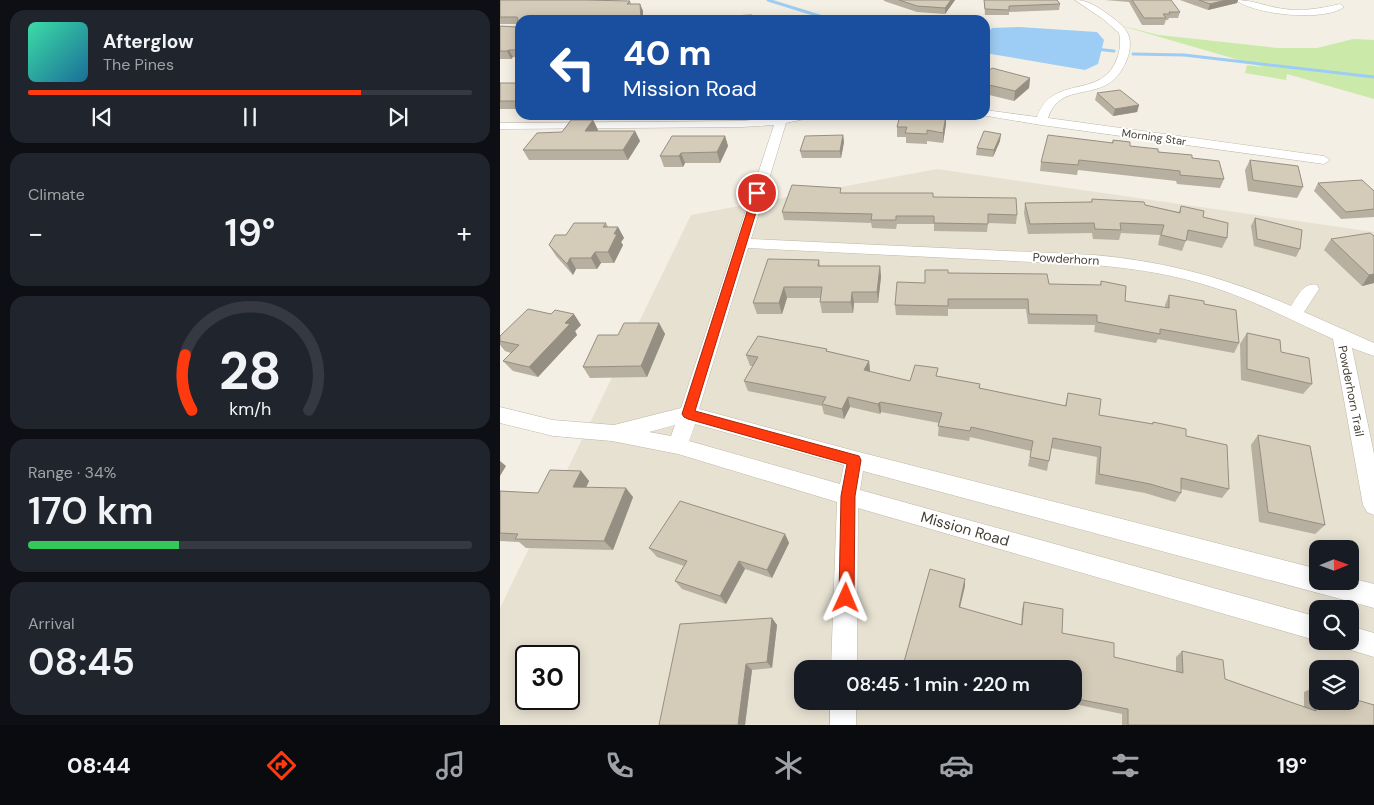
<!DOCTYPE html>
<meta charset="utf-8">
<style>
body{margin:0;font-family:"DM Sans",sans-serif;background:#20242c;color:#f1f3f6;height:100vh;display:flex;flex-direction:column;font-size:19px;white-space:nowrap}
*{box-sizing:border-box;margin:0}
p{font-size:16px;color:#9ea1a6}
.icon{flex:none;width:28px;height:28px;fill:none;stroke:currentColor;stroke-width:2;stroke-linecap:round;stroke-linejoin:round}
.map{position:relative;flex:1;overflow:hidden}
.side{display:flex;flex-direction:column;gap:10px;padding:10px;background:#0d0f14;width:500px}
.side>*{flex:none}
.hud{position:absolute;left:15px;top:15px;width:475px;height:105px;border-radius:15px;box-shadow:0 2px 12px #0003;background:#1a4fa0;color:#fff;overflow:hidden}
.needle{width:32px;rotate:89deg}
.buttons{position:absolute;left:809px;top:540px;display:grid;gap:10px}
.buttons a{display:grid;place-items:center;width:50px;height:50px;border-radius:10px;background:#171b24;box-shadow:0 2px 12px #0003;font-size:25px}
.speed{position:absolute;left:15px;top:645px;display:flex;gap:10px;font-size:25px;font-weight:700;text-align:center}
.speed>*{display:grid;place-content:center;width:65px;height:65px;border-radius:50%;background:#171b24;box-shadow:0 2px 12px #0003;line-height:1}
.speed .limit{border:2px solid #111;border-radius:8px;background:#fff;color:#111}
.pin{position:absolute;display:grid;place-items:center;width:42px;height:42px;color:#fff;margin:-21px;border:2px solid #fff;border-radius:50%;box-shadow:0 1px 5px #0007}
.me{position:absolute;width:55px;margin:-28px;rotate:1deg;stroke-linejoin:round;filter:drop-shadow(0 0 4px #0008)}
.turn{display:flex;align-items:center;gap:18px;height:105px;padding:0 25px;font-size:22px}
.turn .icon{width:65px;height:65px;stroke-width:2.5}
.turn b{display:block;font-size:35px;line-height:42px}
.big{font-size:38px;font-weight:600;line-height:1.1}
.side .widget{flex:1;display:flex;flex-direction:column;justify-content:center;gap:8px;min-width:0;padding:0 18px;border-radius:15px;background:#20242c}
.side .dial{align-items:center;gap:0}
.dial svg{height:130px;overflow:visible;fill:none;stroke:#363941;stroke-width:7;stroke-linecap:round;text-anchor:middle}
.dial text{fill:#f1f3f6;stroke:none}
.song{display:flex;align-items:center;gap:15px}
.cover{width:60px;height:60px;border-radius:8px;background:linear-gradient(135deg,hsl(160 70% 55%),hsl(200 70% 35%))}
.played{height:5px;border-radius:2px;background:linear-gradient(90deg,#ff3a0f 75%,#363941 75%)}
.keys{display:flex;justify-content:space-around;direction:ltr}
.heat{display:flex;justify-content:space-between;align-items:center;font-size:28px;direction:ltr}
.charge{height:8px;border-radius:4px;background:linear-gradient(90deg,#34c759 34%,#363941 0)}
.trip{position:absolute;left:294px;top:660px;width:288px;height:50px;border-radius:15px;background:#171b24;box-shadow:0 2px 12px #0003;font-weight:600;line-height:50px;text-align:center}
.menu{display:flex;height:80px;justify-content:space-around;align-items:center;background:#090b0e;color:#9ea1a6}
.menu .icon{width:35px;height:35px}
.menu .current{color:#ff3a0f}
.menu b{font-size:22px;color:#f1f3f6}
main{display:flex;flex:1;min-height:0}
.map>svg:first-child{display:block}
.residential{fill:#e7e1d2;fill-rule:evenodd}
.green{fill:#cbeaaa}
.water{fill:#9dcdf4}
.lines{fill:none;stroke-linecap:round;stroke-linejoin:round}
.stream{stroke:#9dcdf4;stroke-width:3}
.minor-casing{stroke:#bfb7a6;stroke-width:1}
.minor{fill:#fff;fill-rule:evenodd}
.wall{fill:#b7af9f}
.shaded-wall{fill:#958e82}
.building{fill:#d5cbb9;stroke:#958e82}
.route{fill:#ff3a0f;stroke:#a6260a}
.labels{text-anchor:middle;stroke-width:4;stroke-linejoin:round;paint-order:stroke}
.far-street-label{font-size:11px;fill:#453f34;stroke:#fff}
.street-label{font-size:12px;fill:#453f34;stroke:#fff}
.near-street-label{font-size:15px;fill:#453f34;stroke:#fff}
</style>
<main>
<section class="side">
<div class="widget">
<div class="song"><i class="cover"></i><div><b>Afterglow</b><p>The Pines</p></div></div>
<div class="played"></div>
<div class="keys"><svg class="icon" aria-label="previous" viewBox="0 0 24 24"><path d="M18 5L8 12l10 7zM5 5v14"/></svg><svg class="icon" aria-label="pause" viewBox="0 0 24 24"><path d="M8 5v14M16 5v14"/></svg><svg class="icon" aria-label="next" viewBox="0 0 24 24"><path d="M6 5l10 7-10 7zM19 5v14"/></svg></div>
</div>
<div class="widget"><p>Climate</p>
<div class="heat"><a>−</a><b class="big">19°</b><a>+</a></div>
</div>
<div class="widget dial"><svg viewBox="0 0 100 80">
<path d="M14 69A42 42 0 1 1 86 69"/>
<path d="M14 69A42 42 0 0 1 10 35" stroke="#ff3a0f"/>
<text x="50" y="56" font-size="32" font-weight="700">28</text>
<text x="50" y="72" font-size="11">km/h</text>
</svg></div>
<div class="widget"><p>Range · 34%</p><b class="big">170 km</b><div class="charge"></div></div>
<div class="widget"><p>Arrival</p><b class="big">08:45</b></div>
</section>
<div class="map">
<svg width="874" height="725" viewBox="0 0 874 725">
<rect width="100%" height="100%" fill="#f3efe4"/>
<path class="residential" d="M437,169L874,232V725H0V608L191,215ZM818,549H850V581H818ZM818,609H850V641H818ZM26,656H69V699H26ZM302,669H572V701H302ZM818,669H850V701H818Z"/>
<path class="green" d="M615,24L659,35L778,48H817L853,39L874,40V99L787,74L786,80L745,73L747,65L763,67Z"/>
<path class="water" d="M519,27L597,32L604,40L598,64L585,70L485,53V36L492,28Z"/>
<g class="lines">
<g class="stream">
<path d="M268,0L329,19L363,20"/>
<path d="M595,49L614,51"/>
<path d="M633,54L684,55L874,77"/>
</g>
<defs>
<g id="minor">
<path d="M575,0C588,0 598,7 609,15C616,20 624,26 628,34C635,50 622,76 608,84C585,97 558,87 548,118L824,156L830,160L824,164L541,125L481,115H485V110L537,117C553,72 603,102 618,56C620,48 621,42 619,33L603,19Z"/>
<path d="M736,0C751,0 763,5 778,8C799,12 819,9 840,4L844,7C825,22 754,15 736,0Z"/>
<path d="M294,115H316L314,117L286,123L251,239L594,255C663,261 727,278 791,306C798,296 803,282 817,285L819,289L804,312L874,343V356L852,348L874,454V515L867,512L863,505L833,339C789,319 746,296 699,283C665,273 630,268 594,265L248,248L199,409L355,451L818,569V581H850V578L874,584V608L363,471L360,490L818,617V641L358,508L357,669H331L337,502L178,454L112,441L53,436L0,423V407L53,420L114,425L181,408L274,125L242,127L0,129V123L242,121ZM195,424L344,465L340,484L189,441ZM175,425L171,436L149,432Z"/>
<path d="M850,626L874,633V657L841,647L839,641H850Z"/>
<rect x="330" y="701" width="26" height="24"/>
</g>
</defs>
<use href="#minor" class="minor-casing"/>
<use href="#minor" class="minor"/>
</g>
<g class="wall">
<path d="M0,0L130,1L131,4H140L143,11L20,20V57H13L11,59H0V26L16,27L17,24H0Z"/>
<path d="M384,0H455L445,14L417,12L384,1Z"/>
<path d="M484,0H557L560,4L559,10L509,12V15H485Z"/>
<path d="M605,0H671L680,12L678,18H669L668,20H666L664,25H642L629,2Z"/>
<path d="M680,0H738L737,3L708,10Z"/>
<path d="M485,74L530,78L529,88L514,101L485,94Z"/>
<rect x="0" y="83" width="20" height="26"/>
<path d="M597,93L639,105L637,112L613,116L595,100Z"/>
<path d="M81,115H108L104,120H93L98,130L97,131H135L140,141L128,160H29L23,150L62,132L83,120Z"/>
<path d="M446,124L443,143L427,141V144L406,143V137H397V127Z"/>
<path d="M343,135L344,142L341,158H302L300,151Z"/>
<path d="M225,136L228,146L220,163H185L183,167H164L160,156Z"/>
<path d="M613,140L630,146L692,158L724,179L720,188L677,184L676,181L578,170L577,175L540,171L541,162L612,143Z"/>
<path d="M500,141L493,157L476,155L477,148Z"/>
<path d="M750,160L803,187L797,198L748,191L745,170Z"/>
<path d="M818,183L874,191V217L841,219L814,191Z"/>
<path d="M342,193L433,197L517,215L516,224L488,223L487,232L434,231V224H397L396,229L372,228L371,223L284,220L282,212Z"/>
<path d="M592,199L645,205L679,212L681,206L703,217L727,238L722,248L686,240L682,251L658,245L660,235L621,233L619,240L593,239L592,233L528,234L524,213L525,203L591,202Z"/>
<path d="M755,218L800,249L796,257L754,246L751,226Z"/>
<path d="M106,223L108,227H118L124,238L121,242L123,245L114,263H101L97,269H76L73,275L56,256L49,245L66,235Z"/>
<path d="M874,236V283L862,286L824,250L831,239Z"/>
<path d="M319,260L320,266H380L381,277L378,303H354L353,313H322L320,302V298H287L282,314H257L253,303Z"/>
<path d="M448,273L549,284L600,285L601,281L625,301L665,308V305L669,295L704,304L739,343L734,353L658,339L656,343L594,332L595,325L528,324L526,309H448V316L396,315L395,305L425,283Z"/>
<path d="M51,314L81,325L75,331L77,335L38,377L13,371L3,361L11,353L5,351L0,345V336Z"/>
<path d="M159,323L165,334L147,377L90,378L83,367L118,335Z"/>
<path d="M747,333L781,352L812,384L803,394L741,380L740,344Z"/>
<path d="M327,351L369,361L370,372L410,381L438,376L480,384V388L565,406L568,393L599,415L652,424L653,422L686,436L729,489L722,498L681,489V493L675,502L645,493L595,484L597,457L551,448L547,471L528,466L531,451L470,437L469,441L438,436L439,423L381,412L380,414L350,407L344,419L324,414L322,406L248,391L244,381L253,366H250L246,355Z"/>
<path d="M758,435L825,525L815,534L759,522L751,445Z"/>
<path d="M81,471L89,481L86,487L133,497L113,550L26,548L19,542L0,541V491L38,493Z"/>
<path d="M285,534L289,543L272,578L245,569L226,604L182,589L175,581L184,566L157,557L149,548Z"/>
<path d="M465,586L460,608L521,625L522,609L524,602L562,633L614,657L676,672V657L682,651L725,679L804,707V692L814,687L874,725H622V714L560,701H572V669H402Z"/>
<path d="M272,618L277,625L272,668L252,670L245,725H159Z"/>
</g>
<g class="shaded-wall">
<path d="M451,0H455L445,14V8Z"/>
<path d="M726,0H738L737,3L708,10L710,4Z"/>
<path d="M140,4L143,11V20H141Z"/>
<path d="M9,50L13,57L11,59L7,51Z"/>
<path d="M530,78L529,88L514,101L515,91Z"/>
<path d="M639,105L637,112L613,116L615,109Z"/>
<path d="M102,115H108L104,120Z"/>
<path d="M446,115V124L443,143V133Z"/>
<path d="M93,120L98,130L90,142L85,131Z"/>
<path d="M135,131L140,141L128,160L123,150Z"/>
<path d="M501,134L500,141L493,157L494,150Z"/>
<path d="M343,135L344,142L341,158L340,151Z"/>
<path d="M225,136L228,146L220,163L217,152Z"/>
<path d="M181,153L185,163L183,167L179,156Z"/>
<path d="M118,227L124,238L121,242L123,245L114,263L108,252L114,234Z"/>
<path d="M95,252L101,263L97,269L91,258Z"/>
<path d="M70,258L76,269L73,275L67,264Z"/>
<path d="M380,266L381,277L378,303L377,292Z"/>
<path d="M874,274V283L862,286L869,275Z"/>
<path d="M284,287L287,298L282,314L279,303Z"/>
<path d="M352,292L354,303L353,313L351,302Z"/>
<path d="M74,314L81,325L75,331L77,335L38,377L29,367L65,323Z"/>
<path d="M159,323L165,334L147,377L141,366Z"/>
<path d="M369,361L370,371L366,381L364,370Z"/>
<path d="M348,397L350,407L344,419L342,409Z"/>
<path d="M380,402L381,412L380,414L378,404Z"/>
<path d="M0,461L6,466L0,476Z"/>
<path d="M81,471L89,481L82,496L73,487Z"/>
<path d="M126,488L133,497L113,550L104,541Z"/>
<path d="M285,534L289,543L272,578L267,570Z"/>
<path d="M239,561L245,569L226,604L220,596Z"/>
<path d="M465,579V586L458,614L459,607Z"/>
<path d="M272,618L277,625L272,668L267,662Z"/>
<path d="M246,664L252,670L245,725H238Z"/>
</g>
<g class="building">
<path d="M0,0H85L130,1L127,4H140L141,20H118V16L115,20H20V50H9L7,51H0V26L16,27L18,19L17,17H0Z"/>
<path d="M399,0H451L445,8L417,6Z"/>
<path d="M484,0H557L560,4L509,6V10L485,9Z"/>
<path d="M632,0H671L680,12H669L670,14H663L666,18H644Z"/>
<path d="M699,0H726L710,4Z"/>
<path d="M252,15L250,20H228L231,16Z"/>
<path d="M492,68L530,78L515,91L485,84V74Z"/>
<rect x="0" y="83" width="20" height="18"/>
<path d="M620,90L639,105L615,109L597,93Z"/>
<path d="M400,115H446L443,133L427,130V134L405,133L407,127H397Z"/>
<path d="M71,120H93L85,131H135L123,150H23L37,133L62,132Z"/>
<path d="M484,131L501,134L494,150L477,148Z"/>
<path d="M343,135L340,151H300L305,136Z"/>
<path d="M548,135L613,143V140L630,142V146L658,149V152L692,155V158L719,161L724,179L680,175V171L579,160L578,165L541,162Z"/>
<path d="M172,136H225L217,152L181,153L179,156H160Z"/>
<path d="M750,160L798,166L803,187L753,180Z"/>
<path d="M862,180L874,191V209L846,212L818,183Z"/>
<path d="M292,185L341,188L340,193H433V197L516,198L517,215L488,214V224L434,223V216H396V220H371L372,214L282,212Z"/>
<path d="M592,199L644,202L645,205L680,213L681,206L704,211L703,217L728,223L727,238L688,230L686,241L661,235L664,225L620,223L621,230L595,229L594,223L530,224L525,203L592,202Z"/>
<path d="M755,218L802,230L800,249L757,239Z"/>
<path d="M74,223H106L103,227H118L114,234H117L108,252H95L91,258H70L67,264L49,245L55,235H66Z"/>
<path d="M870,233L874,236V274L869,275L831,239Z"/>
<path d="M268,259L319,260L318,266H380L377,292H352L351,302H320L322,287H284L279,303H253Z"/>
<path d="M425,270H448V273L547,274L549,284L601,285V281L626,286L625,301L669,308V295L704,301V304L736,310L739,343L660,329V334L597,322V315L529,314L528,299H448V306L395,305L397,282L425,283Z"/>
<path d="M28,309L51,314L55,310L74,314L65,323L70,324L29,367L3,361L19,345L0,341V336Z"/>
<path d="M124,323H159L141,366L83,367L98,335H118Z"/>
<path d="M747,333L780,340L781,352L809,358L812,384L747,369Z"/>
<path d="M258,336L327,349L326,351L369,361L364,370L410,381L415,365L438,368L436,376L480,384L479,388L566,406L568,393L601,399L599,415L653,424V422L686,429V436L727,445L729,489L681,478V493L650,484L599,474L601,447L553,438L549,461L530,457L533,441L471,427L470,431L438,426L442,413L380,402L378,404L348,397L342,409L322,404L326,397L244,381L258,357L246,355Z"/>
<path d="M758,435L810,446L825,525L768,512Z"/>
<path d="M50,470L81,471L73,487L126,488L104,541L15,539L18,534L0,533V491L38,493Z"/>
<path d="M180,501L285,534L267,570L239,561L220,596L175,581L187,561L149,548Z"/>
<path d="M430,569L465,579L459,607L522,625L524,602L563,609L562,633L614,643V657L683,673L682,651L723,660L725,679L816,711L814,687L818,688V701H850V698L874,705V725H628V709L572,698V669H402Z"/>
<path d="M272,618L267,662L246,664L238,725H159L180,624Z"/>
</g>
<path class="route" d="M257,191L262,193L195,411L359,456L361,460L355,496L354,598L352,603L346,605L341,603L339,598L341,496L347,464L188,419L184,417L182,414L253,193Z"/>
<g class="labels">
<g class="far-street-label">
<text transform="translate(654 137) rotate(8)" y="4">Morning Star</text>
</g>
<g class="street-label">
<text transform="translate(566 259) rotate(3)" y="4">Powderhorn</text>
<text transform="translate(851 391) rotate(79)" y="4">Powderhorn Trail</text>
</g>
<g class="near-street-label">
<text transform="translate(465 529) rotate(16)" y="5">Mission Road</text>
</g>
</g>
</svg>
<div class="buttons">
<a><svg class="needle" viewBox="-14 -14 28 28"><path d="M0-13l5 13h-10z" fill="#e53935"/><path d="M0 13l5-13h-10z" fill="#9ea1a6"/></svg></a>
<a><svg class="icon" aria-label="search" viewBox="0 0 24 24"><circle cx="10" cy="10" r="6"/><path d="M15 15l6 6"/></svg></a>
<a><svg class="icon" aria-label="layers" viewBox="0 0 24 24"><path d="M12 4l9 5-9 5-9-5zM3 14l9 5 9-5"/></svg></a>
</div>
<div class="speed"><div class="limit">30</div></div>
<div class="pin" style="left:257px;top:193px;background:#d93025"><svg class="icon" aria-label="arrive" viewBox="0 0 24 24"><path d="M6 21V4h12l-3 4 3 4H6"/></svg></div>
<svg class="me" style="left:346px;top:598px" viewBox="-20 -20 40 40"><path d="M0-17L14 15 0 8-14 15z" fill="#ff3a0f" stroke="#fff" stroke-width="4"/></svg>
<div class="trip">08:45 · 1 min · 220 m</div>
<div class="hud">
<div class="turn"><svg class="icon" aria-label="left" viewBox="0 0 24 24"><path d="M17 20v-9H6M10 6l-5 5 5 5"/></svg><div><b>40 m</b>Mission Road</div></div>
</div>
</div>
</main>
<nav class="menu">
<b>08:44</b>
<svg class="icon current" aria-label="directions" viewBox="0 0 24 24"><path d="M12 3l9 9-9 9-9-9zM9 14v-3h6M13 9l2 2-2 2"/></svg>
<svg class="icon" aria-label="music" viewBox="0 0 24 24"><path d="M9 18V5l10-2v13"/><circle cx="6" cy="18" r="3"/><circle cx="16" cy="16" r="3"/></svg>
<svg class="icon" aria-label="phone" viewBox="0 0 24 24"><path d="M5 4h4l2 5-3 2q2 4 5 5l2-3 5 2v4C11 20 4 13 5 4z"/></svg>
<svg class="icon" aria-label="climate" viewBox="0 0 24 24"><path d="M12 3v18M4 7l16 10M4 17L20 7"/></svg>
<svg class="icon" aria-label="car" viewBox="0 0 24 24"><path d="M5 17H2v-5l4-1 3-4h7l3 4 3 1v5h-3M9 17h6M6 11h13"/><circle cx="7" cy="17" r="2"/><circle cx="17" cy="17" r="2"/></svg>
<svg class="icon" aria-label="filters" viewBox="0 0 24 24"><path d="M4 7h16M4 17h16"/><circle cx="9" cy="7" r="2"/><circle cx="15" cy="17" r="2"/></svg>
<b>19°</b>
</nav>
